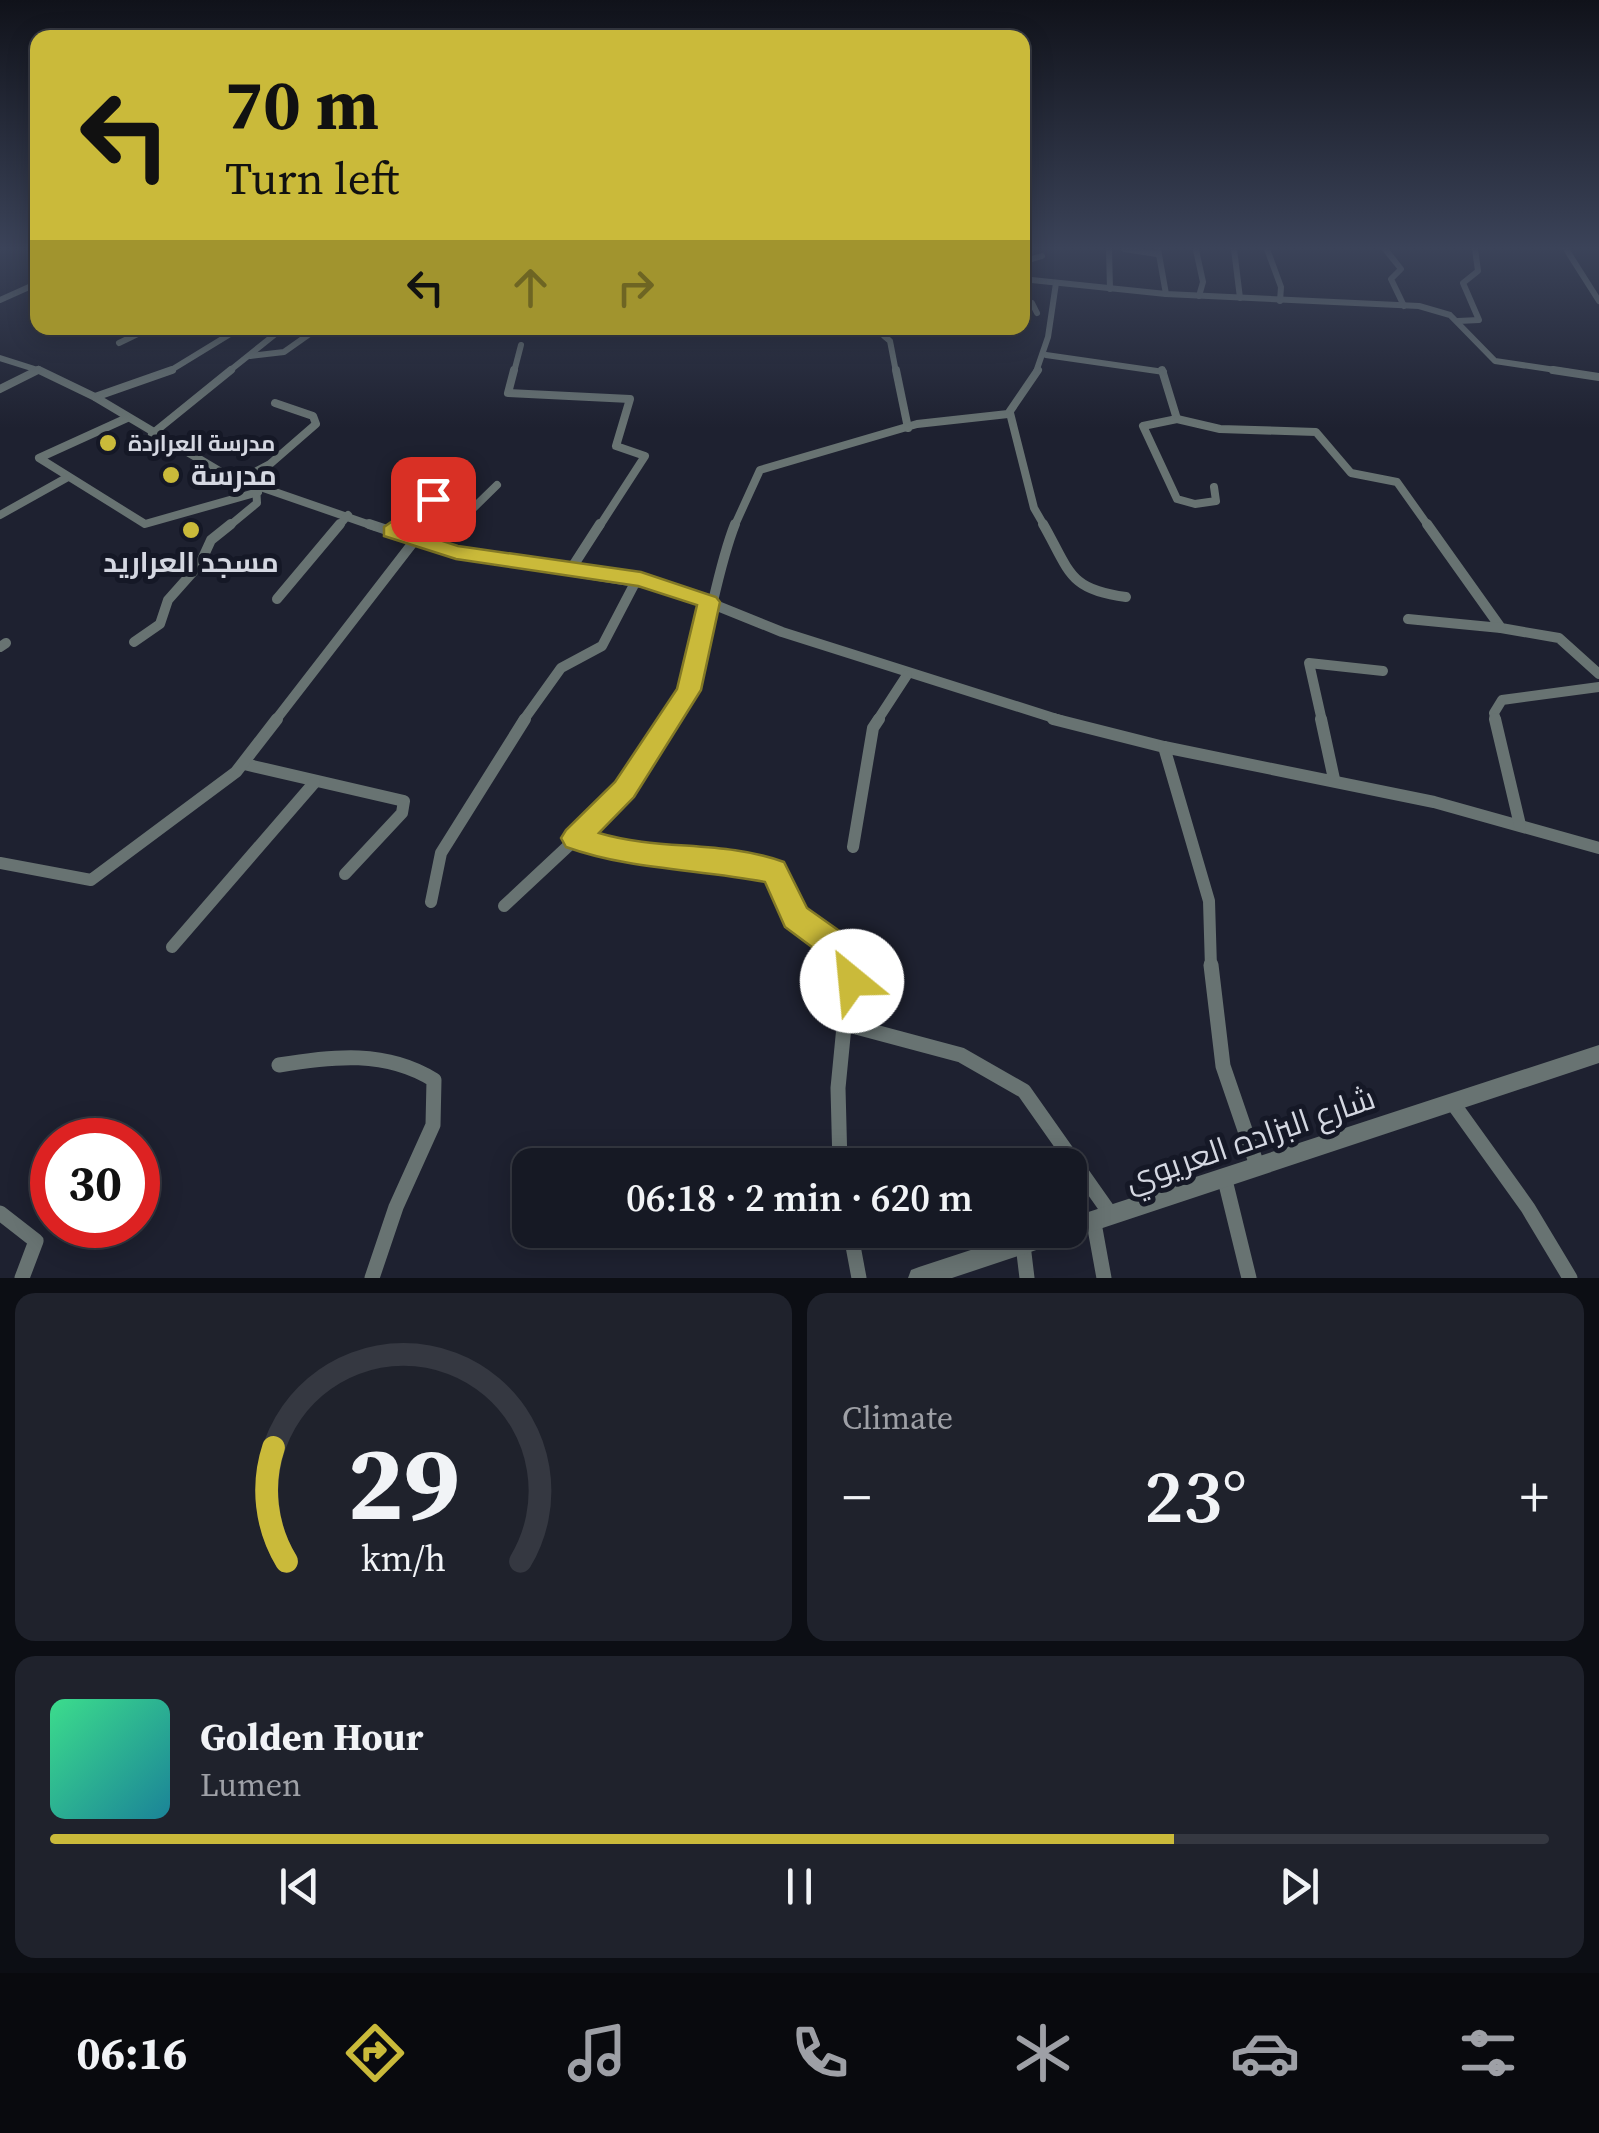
<!DOCTYPE html>
<meta charset="utf-8">
<style>
body{margin:0;font-family:"Source Serif 4",Cairo,serif;background:#1f222c;color:#f1f3f6;height:100vh;display:flex;flex-direction:column;font-size:38px;white-space:nowrap}
*{box-sizing:border-box;margin:0}
p{font-size:32px;color:#9ea0a6}
.icon{flex:none;width:55px;height:55px;fill:none;stroke:currentColor;stroke-width:2;stroke-linecap:round;stroke-linejoin:round}
.map{position:relative;height:1278px;overflow:hidden}
.side{display:flex;flex-direction:column;gap:15px;padding:15px;background:#0c0e14;flex:1}
.side>*{flex:none}
.banner{position:absolute;left:30px;top:30px;width:1000px;height:305px;border-radius:20px;box-shadow:0 5px 25px #0003,0 0 0 2px #353841;background:#caba3a;color:#111;overflow:hidden}
.speed{position:absolute;left:30px;top:1118px;display:flex;gap:20px;font-size:50px;font-weight:700;text-align:center}
.speed>*{display:grid;place-content:center;width:130px;height:130px;border-radius:50%;background:#161924;box-shadow:0 5px 25px #0003,0 0 0 2px #353841;line-height:1}
.speed .limit{border:15px solid #d22;background:#fff;color:#111}
.pin{position:absolute;display:grid;place-items:center;width:85px;height:85px;color:#fff;margin:-42px;border-radius:20px;box-shadow:0 5px 15px #0006}
.me{position:absolute;width:110px;margin:-55px;rotate:332deg;stroke-linejoin:round;filter:drop-shadow(0 0 8px #0008)}
.turn{display:flex;align-items:center;gap:35px;height:210px;padding:0 30px;font-size:45px}
.turn .icon{width:130px;height:130px;stroke-width:2.5}
.turn b{display:block;font-size:70px;line-height:85px}
.lanes{display:flex;align-items:center;height:95px;padding:0 30px;background:#0003;justify-content:center;gap:50px;direction:ltr}
.lanes .off{opacity:.35}
.big{font-size:75px;font-weight:600;line-height:1.1}
.side .card{flex:1;display:flex;flex-direction:column;justify-content:center;gap:15px;min-width:0;padding:0 35px;border-radius:20px;background:#1f222c}
.side .dial{align-items:center;gap:0}
.dial svg{height:260px;overflow:visible;fill:none;stroke:#353841;stroke-width:7;stroke-linecap:round;text-anchor:middle}
.dial text{fill:#f1f3f6;stroke:none}
.song{display:flex;align-items:center;gap:30px}
.cover{width:120px;height:120px;border-radius:15px;background:linear-gradient(135deg,hsl(150 70% 55%),hsl(190 70% 35%))}
.played{height:10px;border-radius:5px;background:linear-gradient(90deg,#caba3a 75%,#353841 75%)}
.keys{display:flex;justify-content:space-around;direction:ltr}
.heat{display:flex;justify-content:space-between;align-items:center;font-size:55px;direction:ltr}
.side .tiles{flex:1;display:grid;gap:15px;grid-template-columns:1fr 1fr}
.card:last-child{grid-column:span 2}
.trip{position:absolute;left:512px;top:1148px;width:575px;height:100px;border-radius:20px;background:#161924;box-shadow:0 5px 25px #0003,0 0 0 2px #353841;font-weight:600;line-height:100px;text-align:center}
.tabs{display:flex;height:160px;justify-content:space-around;align-items:center;background:#090a0e;color:#9ea0a6}
.tabs .icon{width:70px;height:70px}
.tabs .on{color:#caba3a}
.tabs b{font-size:45px;color:#f1f3f6}
.map>svg:first-child{display:block}
.lines{fill:none;stroke-linecap:round;stroke-linejoin:round}
.minor-far4{stroke:#687372;stroke-width:6}
.minor-far3{stroke:#687372;stroke-width:8}
.minor-far2{stroke:#687372;stroke-width:10}
.minor-far1{stroke:#687372;stroke-width:12}
.minor{stroke:#687372;stroke-width:15}
.tertiary{fill:#687372;fill-rule:evenodd}
.route{fill:#caba3a;stroke:#837926;stroke-width:2.5}
.poi-dot{fill:#caba3a;stroke:#151826;stroke-width:4}
.labels{text-anchor:middle;stroke-width:10;stroke-linejoin:round;paint-order:stroke}
.far-poi-label{font-size:22px;font-weight:bold;fill:#d4d7e1;stroke:#151826;text-anchor:start}
.poi-label{font-size:28px;font-weight:bold;fill:#d4d7e1;stroke:#151826;text-anchor:start}
.near-street-label{font-size:32px;fill:#d4d7e1;stroke:#151826}
</style>
<div class="map">
<svg width="1599" height="1278" viewBox="0 0 1599 1278">
<rect width="100%" height="100%" fill="#1e2130"/>
<g class="lines">
<g class="minor-far4">
<path d="M1109,249L1110,289"/>
<path d="M1124,249L1157,254"/>
<path d="M1158,249L1166,294"/>
<path d="M1234,249L1240,298"/>
<path d="M1267,249L1281,287L1280,301"/>
<path d="M1385,249L1401,269L1391,279L1404,306"/>
<path d="M1566,249L1599,301"/>
<path d="M1196,250L1203,282L1199,296"/>
<path d="M1022,262L1042,256"/>
<path d="M1022,279L1166,294L1419,306L1450,315L1495,361L1569,372"/>
<path d="M1022,299L1032,303L1037,313"/>
<path d="M0,300L38,283"/>
<path d="M1458,321L1479,320L1463,283L1478,271L1475,249"/>
<path d="M884,336L890,341L896,372"/>
<path d="M119,343L150,328"/>
<path d="M1046,355L1164,372"/>
<path d="M250,356L284,352L318,328"/>
<path d="M0,358L44,372"/>
<path d="M33,372L38,370"/>
<path d="M168,372L240,328"/>
<path d="M228,372L283,328"/>
<path d="M514,372L521,345"/>
<path d="M1036,372L1048,337L1056,283"/>
</g>
<g class="minor-far3">
<path d="M39,370L95,397L226,475L376,527"/>
<path d="M514,370L508,393L630,399L616,446L645,456L599,527"/>
<path d="M896,370L908,428"/>
<path d="M1162,370L1177,419"/>
<path d="M1553,370L1599,377"/>
<path d="M0,389L38,370"/>
<path d="M95,397L172,370"/>
<path d="M1010,413L1034,508L1045,527"/>
<path d="M127,418L39,458L145,524L258,492"/>
<path d="M152,434L231,370"/>
<path d="M240,480L270,464L316,424L313,416L275,403"/>
<path d="M1214,487L1216,501L1195,504L1177,499L1143,426L1177,419L1220,429L1316,432L1351,473L1397,482L1429,527"/>
<path d="M0,515L68,477"/>
<path d="M228,527L257,503L256,486"/>
<path d="M338,527L348,515"/>
<path d="M397,527L437,494L456,466"/>
<path d="M454,527L497,485"/>
<path d="M734,527L760,470L917,424L1008,414L1038,370"/>
</g>
<g class="minor-far2">
<path d="M369,524L456,553L673,588L782,632L1063,721"/>
<path d="M1043,524C1070,571 1068,590 1126,597"/>
<path d="M1427,524L1501,628L1559,638L1599,674"/>
<path d="M391,531L401,524"/>
<path d="M434,546L457,524"/>
<path d="M571,569L600,524"/>
<path d="M277,599L340,524"/>
<path d="M1408,619L1501,628"/>
<path d="M134,642L160,624L168,600L200,564L211,540L231,524"/>
<path d="M0,647L6,643"/>
<path d="M275,721L415,540"/>
<path d="M523,721L561,668L602,646L637,579"/>
<path d="M670,721C708,665 710,587 735,524"/>
<path d="M877,721L907,675"/>
<path d="M1322,721L1309,663L1383,671"/>
<path d="M1496,721L1494,713L1502,700L1599,687"/>
</g>
<g class="minor-far1">
<path d="M1053,719L1164,747L1434,802L1599,848"/>
<path d="M1321,719L1334,779"/>
<path d="M1495,719L1520,825"/>
<path d="M1164,747L1209,901L1211,968"/>
<path d="M244,764L404,801L402,813L345,874"/>
<path d="M576,838C640,857 708,858 774,871L796,917L851,957L850,968"/>
<path d="M853,847L873,728L879,719"/>
<path d="M0,863L91,880L236,772L277,719"/>
<path d="M431,902L441,853L525,719"/>
<path d="M504,906L609,808L672,719"/>
<path d="M172,947L314,783"/>
</g>
<g class="minor">
<path d="M1211,965L1223,1066L1258,1168"/>
<path d="M845,1024L961,1055L1024,1091L1112,1216"/>
<path d="M279,1065C333,1056 386,1050 434,1080L433,1125L396,1207L372,1278"/>
<path d="M1452,1102L1528,1208L1570,1278"/>
<path d="M840,1165L838,1088L850,965"/>
<path d="M1225,1180L1249,1278"/>
<path d="M0,1213L36,1241L22,1278"/>
<path d="M1094,1223L1104,1278"/>
<path d="M850,1230L859,1278"/>
<path d="M1023,1245L1027,1278"/>
</g>
<path class="tertiary" d="M1599,1045V1063L952,1278H908L911,1270L919,1267L1032,1230H1070V1218Z"/>
</g>
<linearGradient id="sky" x2="0" y2="1"><stop stop-color="#10121a"/><stop offset="0.58" stop-color="#3b4359"/><stop offset="1" stop-color="#3b4359" stop-opacity="0"/></linearGradient>
<rect width="1599" height="428" fill="url(#sky)"/>
<path class="route" d="M433,493L439,495V503L406,529L458,546L641,572L716,597L720,602L701,690L634,797L599,833C659,851 724,840 784,862L807,908L862,947L868,981L863,992L852,997L841,992L836,965L785,927L765,882C698,869 630,870 566,847L561,838L566,830L615,782L677,689L697,605L638,586L456,559L384,536V527Z"/>
<g class="poi-dot">
<circle cx="108" cy="443" r="10"/>
<circle cx="171" cy="475" r="10"/>
<circle cx="191" cy="530" r="10"/>
</g>
<g class="labels">
<g class="far-poi-label">
<text x="128" y="451">مدرسة العراردة</text>
</g>
<g class="poi-label">
<text x="191" y="485">مدرسة</text>
<text x="191" y="572" text-anchor="middle">مسجد العراريد</text>
</g>
<g class="near-street-label">
<text transform="translate(1250 1139) rotate(-19)" y="11">شارع البزاده العريوي</text>
</g>
</g>
</svg>
<div class="speed"><div class="limit">30</div></div>
<div class="pin" style="left:433px;top:499px;background:#d93025"><svg class="icon" aria-label="arrive" viewBox="0 0 24 24"><path d="M6 21V4h12l-3 4 3 4H6"/></svg></div>
<svg class="me" style="left:852px;top:981px" viewBox="-20 -20 40 40"><circle r="19" fill="#fff"/><path d="M0-13L10 11 0 6-10 11z" fill="#caba3a"/></svg>
<div class="trip">06:18 · 2 min · 620 m</div>
<div class="banner">
<div class="turn"><svg class="icon" aria-label="left" viewBox="0 0 24 24"><path d="M17 20v-9H6M10 6l-5 5 5 5"/></svg><div><b>70 m</b>Turn left</div></div>
<div class="lanes"><svg class="icon" aria-label="left" viewBox="0 0 24 24"><path d="M17 20v-9H6M10 6l-5 5 5 5"/></svg><svg class="icon off" aria-label="ahead" viewBox="0 0 24 24"><path d="M12 20V5M6 11l6-6 6 6"/></svg><svg class="icon off" aria-label="right" viewBox="0 0 24 24"><path d="M7 20v-9h11M14 6l5 5-5 5"/></svg></div>
</div>
</div>
<section class="side">
<div class="tiles">
<div class="card dial"><svg viewBox="0 0 100 80">
<path d="M14 69A42 42 0 1 1 86 69"/>
<path d="M14 69A42 42 0 0 1 10 34" stroke="#caba3a"/>
<text x="50" y="56" font-size="32" font-weight="700">29</text>
<text x="50" y="72" font-size="11">km/h</text>
</svg></div>
<div class="card"><p>Climate</p>
<div class="heat"><a>−</a><b class="big">23°</b><a>+</a></div>
</div>
<div class="card">
<div class="song"><i class="cover"></i><div><b>Golden Hour</b><p>Lumen</p></div></div>
<div class="played"></div>
<div class="keys"><svg class="icon" aria-label="previous" viewBox="0 0 24 24"><path d="M18 5L8 12l10 7zM5 5v14"/></svg><svg class="icon" aria-label="pause" viewBox="0 0 24 24"><path d="M8 5v14M16 5v14"/></svg><svg class="icon" aria-label="next" viewBox="0 0 24 24"><path d="M6 5l10 7-10 7zM19 5v14"/></svg></div>
</div>
</div>
</section>
<nav class="tabs">
<b>06:16</b>
<svg class="icon on" aria-label="directions" viewBox="0 0 24 24"><path d="M12 3l9 9-9 9-9-9zM9 14v-3h6M13 9l2 2-2 2"/></svg>
<svg class="icon" aria-label="music" viewBox="0 0 24 24"><path d="M9 18V5l10-2v13"/><circle cx="6" cy="18" r="3"/><circle cx="16" cy="16" r="3"/></svg>
<svg class="icon" aria-label="phone" viewBox="0 0 24 24"><path d="M5 4h4l2 5-3 2q2 4 5 5l2-3 5 2v4C11 20 4 13 5 4z"/></svg>
<svg class="icon" aria-label="climate" viewBox="0 0 24 24"><path d="M12 3v18M4 7l16 10M4 17L20 7"/></svg>
<svg class="icon" aria-label="car" viewBox="0 0 24 24"><path d="M5 17H2v-5l4-1 3-4h7l3 4 3 1v5h-3M9 17h6M6 11h13"/><circle cx="7" cy="17" r="2"/><circle cx="17" cy="17" r="2"/></svg>
<svg class="icon" aria-label="filters" viewBox="0 0 24 24"><path d="M4 7h16M4 17h16"/><circle cx="9" cy="7" r="2"/><circle cx="15" cy="17" r="2"/></svg>
</nav>
